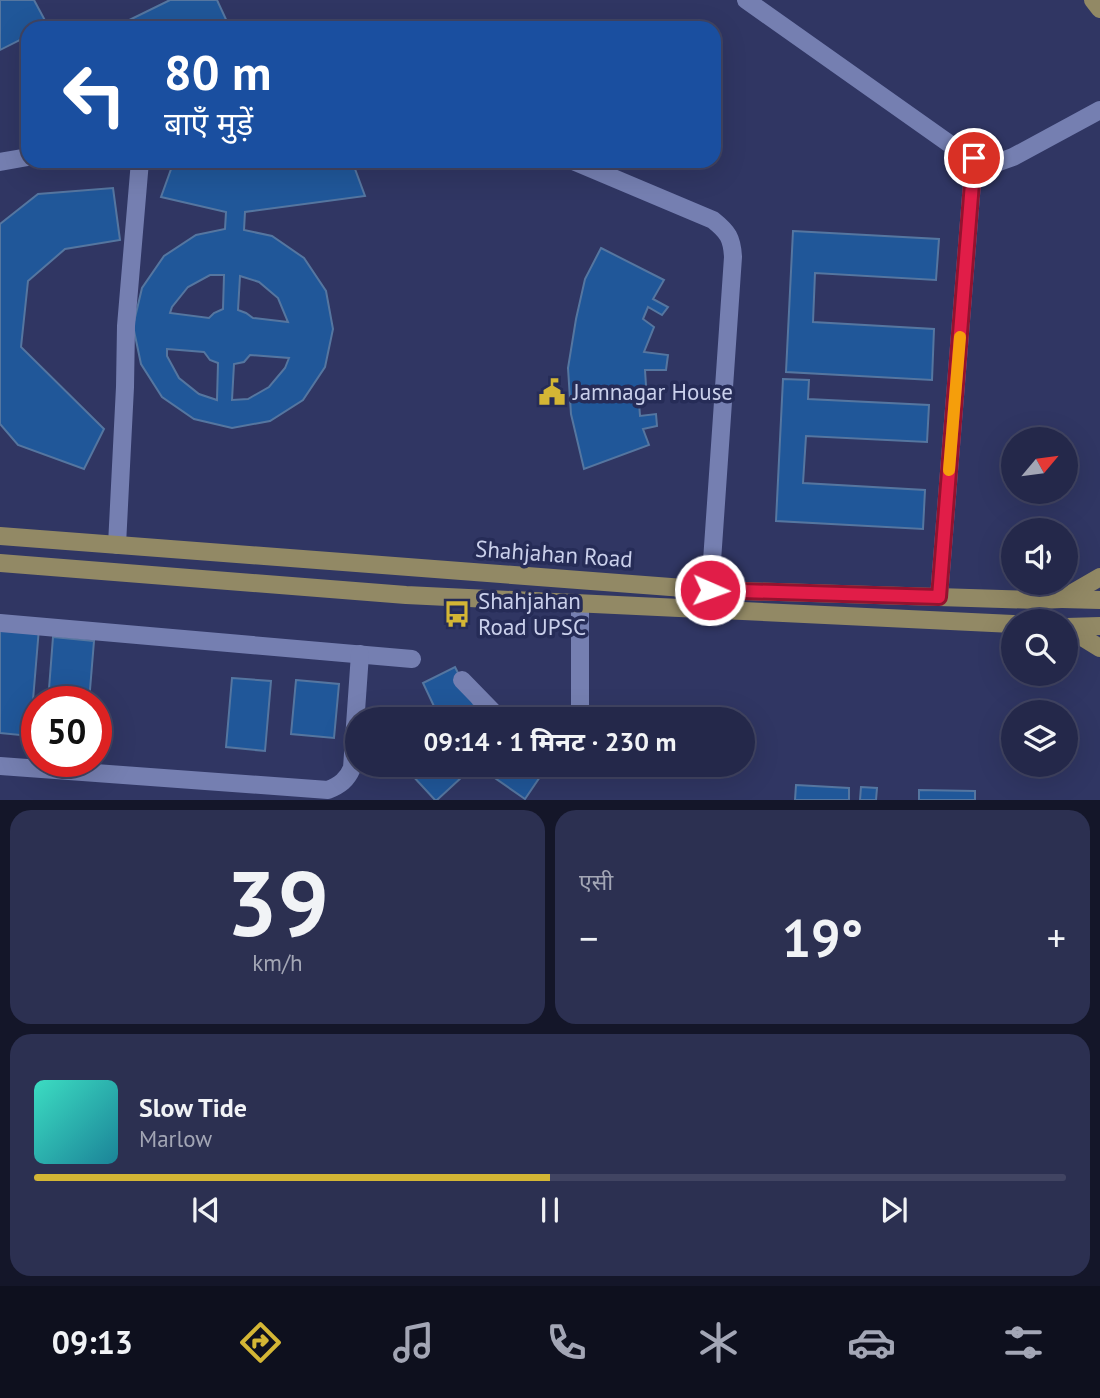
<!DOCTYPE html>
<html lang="hi">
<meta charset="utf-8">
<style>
body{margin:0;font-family:"PT Sans","Noto Sans Devanagari",sans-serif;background:#2c3051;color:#f1f3f6;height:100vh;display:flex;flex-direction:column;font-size:26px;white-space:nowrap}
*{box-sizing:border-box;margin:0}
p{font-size:23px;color:#a3a6b5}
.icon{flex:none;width:38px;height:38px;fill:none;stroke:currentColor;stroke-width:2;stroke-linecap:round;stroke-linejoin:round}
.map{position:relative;height:800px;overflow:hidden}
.panel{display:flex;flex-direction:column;gap:10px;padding:10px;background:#141629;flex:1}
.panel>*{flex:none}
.guide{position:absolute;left:21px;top:21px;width:700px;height:147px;border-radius:21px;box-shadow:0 7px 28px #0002,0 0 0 2px #414462;background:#1a4fa0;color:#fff;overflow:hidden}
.needle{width:46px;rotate:61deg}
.tools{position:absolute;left:1001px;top:427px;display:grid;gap:14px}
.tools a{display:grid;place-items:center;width:77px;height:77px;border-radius:50%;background:#24284a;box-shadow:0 7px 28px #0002,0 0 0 2px #414462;font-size:35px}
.speed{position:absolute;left:21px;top:686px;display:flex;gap:14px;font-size:35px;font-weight:700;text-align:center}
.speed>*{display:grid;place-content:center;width:91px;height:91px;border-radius:50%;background:#24284a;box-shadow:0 7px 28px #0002,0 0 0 2px #414462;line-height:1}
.speed .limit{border:10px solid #d22;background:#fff;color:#111}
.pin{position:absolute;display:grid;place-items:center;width:60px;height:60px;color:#fff;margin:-30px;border:4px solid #fff;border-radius:50%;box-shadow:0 2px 7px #0007}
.me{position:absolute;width:77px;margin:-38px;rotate:92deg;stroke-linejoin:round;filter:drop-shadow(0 0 5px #0008)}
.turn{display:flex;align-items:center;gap:24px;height:147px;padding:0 28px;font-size:32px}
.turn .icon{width:91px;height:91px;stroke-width:2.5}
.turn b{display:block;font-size:49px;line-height:60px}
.big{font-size:52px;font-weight:700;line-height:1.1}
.panel .tile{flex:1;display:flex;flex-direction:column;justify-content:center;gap:10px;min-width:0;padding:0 24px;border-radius:21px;background:#2c3051}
.panel .dial{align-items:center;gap:0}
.dial b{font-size:91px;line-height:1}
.song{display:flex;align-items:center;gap:21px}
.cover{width:84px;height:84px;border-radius:10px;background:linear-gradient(135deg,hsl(170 70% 55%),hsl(190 70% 35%))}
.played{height:7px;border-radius:4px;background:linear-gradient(90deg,#d4b635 50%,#414462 50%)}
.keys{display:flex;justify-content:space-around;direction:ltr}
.heat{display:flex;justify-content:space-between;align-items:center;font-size:38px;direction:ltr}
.panel .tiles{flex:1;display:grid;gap:10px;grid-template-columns:1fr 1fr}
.tile:last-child{grid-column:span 2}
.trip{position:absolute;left:345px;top:707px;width:410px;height:70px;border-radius:35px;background:#24284a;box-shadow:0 7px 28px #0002,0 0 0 2px #414462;font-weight:700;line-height:70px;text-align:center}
.tab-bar{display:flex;height:112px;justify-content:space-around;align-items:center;background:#0e101e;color:#a3a6b5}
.tab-bar .icon{width:49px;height:49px}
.tab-bar .selected{color:#d4b635}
.tab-bar b{font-size:32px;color:#f1f3f6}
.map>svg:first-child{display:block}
.building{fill:#205799;stroke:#5576a0;stroke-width:2;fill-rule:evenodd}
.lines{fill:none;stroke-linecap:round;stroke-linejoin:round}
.minor{stroke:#757fb1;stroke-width:18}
.major{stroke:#928965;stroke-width:18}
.route-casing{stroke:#92132f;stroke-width:18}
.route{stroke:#e11d48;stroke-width:12}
.slow{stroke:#f59e0b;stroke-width:12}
.labels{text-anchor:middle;stroke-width:7;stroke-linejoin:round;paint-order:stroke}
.poi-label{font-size:23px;fill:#cad0eb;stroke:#262c57;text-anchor:start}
.street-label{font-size:23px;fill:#cad0eb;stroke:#262c57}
</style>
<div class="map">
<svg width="1100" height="800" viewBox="0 0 1100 800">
<rect width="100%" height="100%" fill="#303663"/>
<g class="building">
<path d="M0,0H34L48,26L44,28H28V36L0,50Z"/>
<path d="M170,0H217L230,28H113Z"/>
<path d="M174,161H246L255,163L273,161H352L365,196L245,212L244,230L272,236L304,258L326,291L333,329L325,367L303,400L270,421L232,428L194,419L162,397L141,364L133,326L142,288L164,256L196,235L225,229L226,212L161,197ZM210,275H224L223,309L214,313L209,318L170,313L172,307L188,287ZM240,276L259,282L278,298L288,322L253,318L246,313L238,310ZM167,349L204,352L210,360L218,363L217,400L199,394L179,378L167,356ZM250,355L289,358L285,368L269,387L248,399L232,400L234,364L244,362Z"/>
<path d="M113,188L120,240L65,249L28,281L21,347L104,429L84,469L18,445L0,424V224L38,194Z"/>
<path d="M793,231L939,239L936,280L815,273L813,322L934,329L932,380L786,372Z"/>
<path d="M601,248L664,280L653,299L668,307L662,315L648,307L643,319L654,327L644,352L668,355L666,370H645L647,401L639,402L640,416L656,414L657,426L643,429L649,445L584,469L571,414L568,368L576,319L585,279Z"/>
<path d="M783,379L809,380L808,399L929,405L927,442L806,436L803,483L925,490L923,529L776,521Z"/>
<path d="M0,625L39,628L30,736L0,733Z"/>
<path d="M53,637L94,641L89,702H48Z"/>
<path d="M455,667L481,719H440L423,683Z"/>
<path d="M232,678L271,681L265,751L226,747Z"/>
<path d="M296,680L339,684L334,738L291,734Z"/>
<path d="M421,765H475L437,800H435L411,774Z"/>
<path d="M476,765H541L546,768L525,799Z"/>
<path d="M796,785L849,788V800H795Z"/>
<path d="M861,787L877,788L876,800H860Z"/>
<path d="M919,790L975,791V800H919Z"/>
</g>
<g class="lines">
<g class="minor">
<path d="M746,0L954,147L974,158L996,163L1013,157L1100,110"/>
<path d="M573,161L713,220C728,232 732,238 733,257L710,590"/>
<path d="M0,162L28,157"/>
<path d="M117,545L125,387L126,326L140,161"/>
<path d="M939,597L974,158"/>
<path d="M580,604V719"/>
<path d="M0,623L412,659"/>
<path d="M462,680L500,719"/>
<path d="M0,766L328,790C340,785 347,780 352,768L360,654"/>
</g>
<g class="major">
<path d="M1093,0L1100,9"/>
<path d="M0,536L710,590L1038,600L1062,599L1100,577"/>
<path d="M0,563L406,595L1013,624"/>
<path d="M1062,599L1100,600"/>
<path d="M1066,627L1100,648"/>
<path d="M1066,627L1100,626"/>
</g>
</g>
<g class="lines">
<defs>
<path id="route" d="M710,590L939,597L974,158"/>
</defs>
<use href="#route" class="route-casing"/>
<use href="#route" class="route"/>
<path class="slow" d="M949,470L960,337"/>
</g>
<defs>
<symbol id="civic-bare" viewBox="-9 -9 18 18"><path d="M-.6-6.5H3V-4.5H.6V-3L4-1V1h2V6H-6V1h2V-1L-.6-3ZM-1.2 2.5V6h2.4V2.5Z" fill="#d4b635" stroke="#262c57" stroke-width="2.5" paint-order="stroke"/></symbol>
<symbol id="bus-bare" viewBox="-9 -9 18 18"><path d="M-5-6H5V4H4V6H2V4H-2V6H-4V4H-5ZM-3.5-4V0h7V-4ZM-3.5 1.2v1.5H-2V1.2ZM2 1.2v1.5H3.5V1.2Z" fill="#d4b635" stroke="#262c57" stroke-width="2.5" paint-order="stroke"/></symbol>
</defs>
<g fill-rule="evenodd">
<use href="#civic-bare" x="533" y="373" width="38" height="38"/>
<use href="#bus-bare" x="438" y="595" width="38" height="38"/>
</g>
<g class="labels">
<g class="poi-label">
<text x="573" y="400">Jamnagar House</text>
<text x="478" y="609">Shahjahan<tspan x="478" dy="26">Road UPSC</tspan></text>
</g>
<g class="street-label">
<text transform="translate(554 554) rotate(4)" y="8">Shahjahan Road</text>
</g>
</g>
</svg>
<div class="tools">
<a><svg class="needle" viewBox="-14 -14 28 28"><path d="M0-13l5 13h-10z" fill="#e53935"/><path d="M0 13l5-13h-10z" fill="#a3a6b5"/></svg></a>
<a><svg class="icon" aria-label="sound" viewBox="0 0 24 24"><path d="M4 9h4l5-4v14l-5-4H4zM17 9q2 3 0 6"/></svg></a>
<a><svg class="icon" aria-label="search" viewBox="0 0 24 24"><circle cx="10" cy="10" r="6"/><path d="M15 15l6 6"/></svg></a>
<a><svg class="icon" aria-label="layers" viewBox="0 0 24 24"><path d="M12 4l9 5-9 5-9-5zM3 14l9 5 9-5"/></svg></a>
</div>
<div class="speed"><div class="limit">50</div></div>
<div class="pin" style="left:974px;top:158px;background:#d93025"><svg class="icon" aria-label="arrive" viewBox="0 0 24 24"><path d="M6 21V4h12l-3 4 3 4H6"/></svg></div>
<svg class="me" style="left:710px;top:590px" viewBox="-20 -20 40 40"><circle r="17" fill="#e11d48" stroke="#fff" stroke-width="3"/><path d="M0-11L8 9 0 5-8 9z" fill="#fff"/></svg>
<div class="trip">09:14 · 1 मिनट · 230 m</div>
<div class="guide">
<div class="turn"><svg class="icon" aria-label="left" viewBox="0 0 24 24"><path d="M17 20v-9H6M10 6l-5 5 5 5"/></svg><div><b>80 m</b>बाएँ मुड़ें</div></div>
</div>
</div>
<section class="panel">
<div class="tiles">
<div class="tile dial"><b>39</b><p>km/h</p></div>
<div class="tile"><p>एसी</p>
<div class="heat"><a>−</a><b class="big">19°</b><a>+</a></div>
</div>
<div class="tile">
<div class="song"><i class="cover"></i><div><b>Slow Tide</b><p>Marlow</p></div></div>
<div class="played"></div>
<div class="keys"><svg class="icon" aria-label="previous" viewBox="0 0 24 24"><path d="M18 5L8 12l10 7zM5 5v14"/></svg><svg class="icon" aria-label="pause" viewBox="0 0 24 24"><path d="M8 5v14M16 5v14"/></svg><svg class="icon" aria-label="next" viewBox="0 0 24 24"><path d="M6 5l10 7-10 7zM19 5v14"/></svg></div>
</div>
</div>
</section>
<nav class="tab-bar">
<b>09:13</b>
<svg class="icon selected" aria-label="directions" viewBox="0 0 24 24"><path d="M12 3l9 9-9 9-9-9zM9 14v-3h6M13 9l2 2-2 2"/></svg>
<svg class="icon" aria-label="music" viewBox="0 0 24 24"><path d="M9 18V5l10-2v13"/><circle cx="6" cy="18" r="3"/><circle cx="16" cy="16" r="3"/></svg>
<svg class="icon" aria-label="phone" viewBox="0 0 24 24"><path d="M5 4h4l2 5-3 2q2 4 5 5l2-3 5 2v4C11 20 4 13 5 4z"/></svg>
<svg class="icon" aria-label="climate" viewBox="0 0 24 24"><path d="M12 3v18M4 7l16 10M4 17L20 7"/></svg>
<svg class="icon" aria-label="car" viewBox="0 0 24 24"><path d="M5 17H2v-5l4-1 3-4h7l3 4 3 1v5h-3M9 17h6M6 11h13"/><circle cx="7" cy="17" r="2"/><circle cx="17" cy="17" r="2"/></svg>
<svg class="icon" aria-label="filters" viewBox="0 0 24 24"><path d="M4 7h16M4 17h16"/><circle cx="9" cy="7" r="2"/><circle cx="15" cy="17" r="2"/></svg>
</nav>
